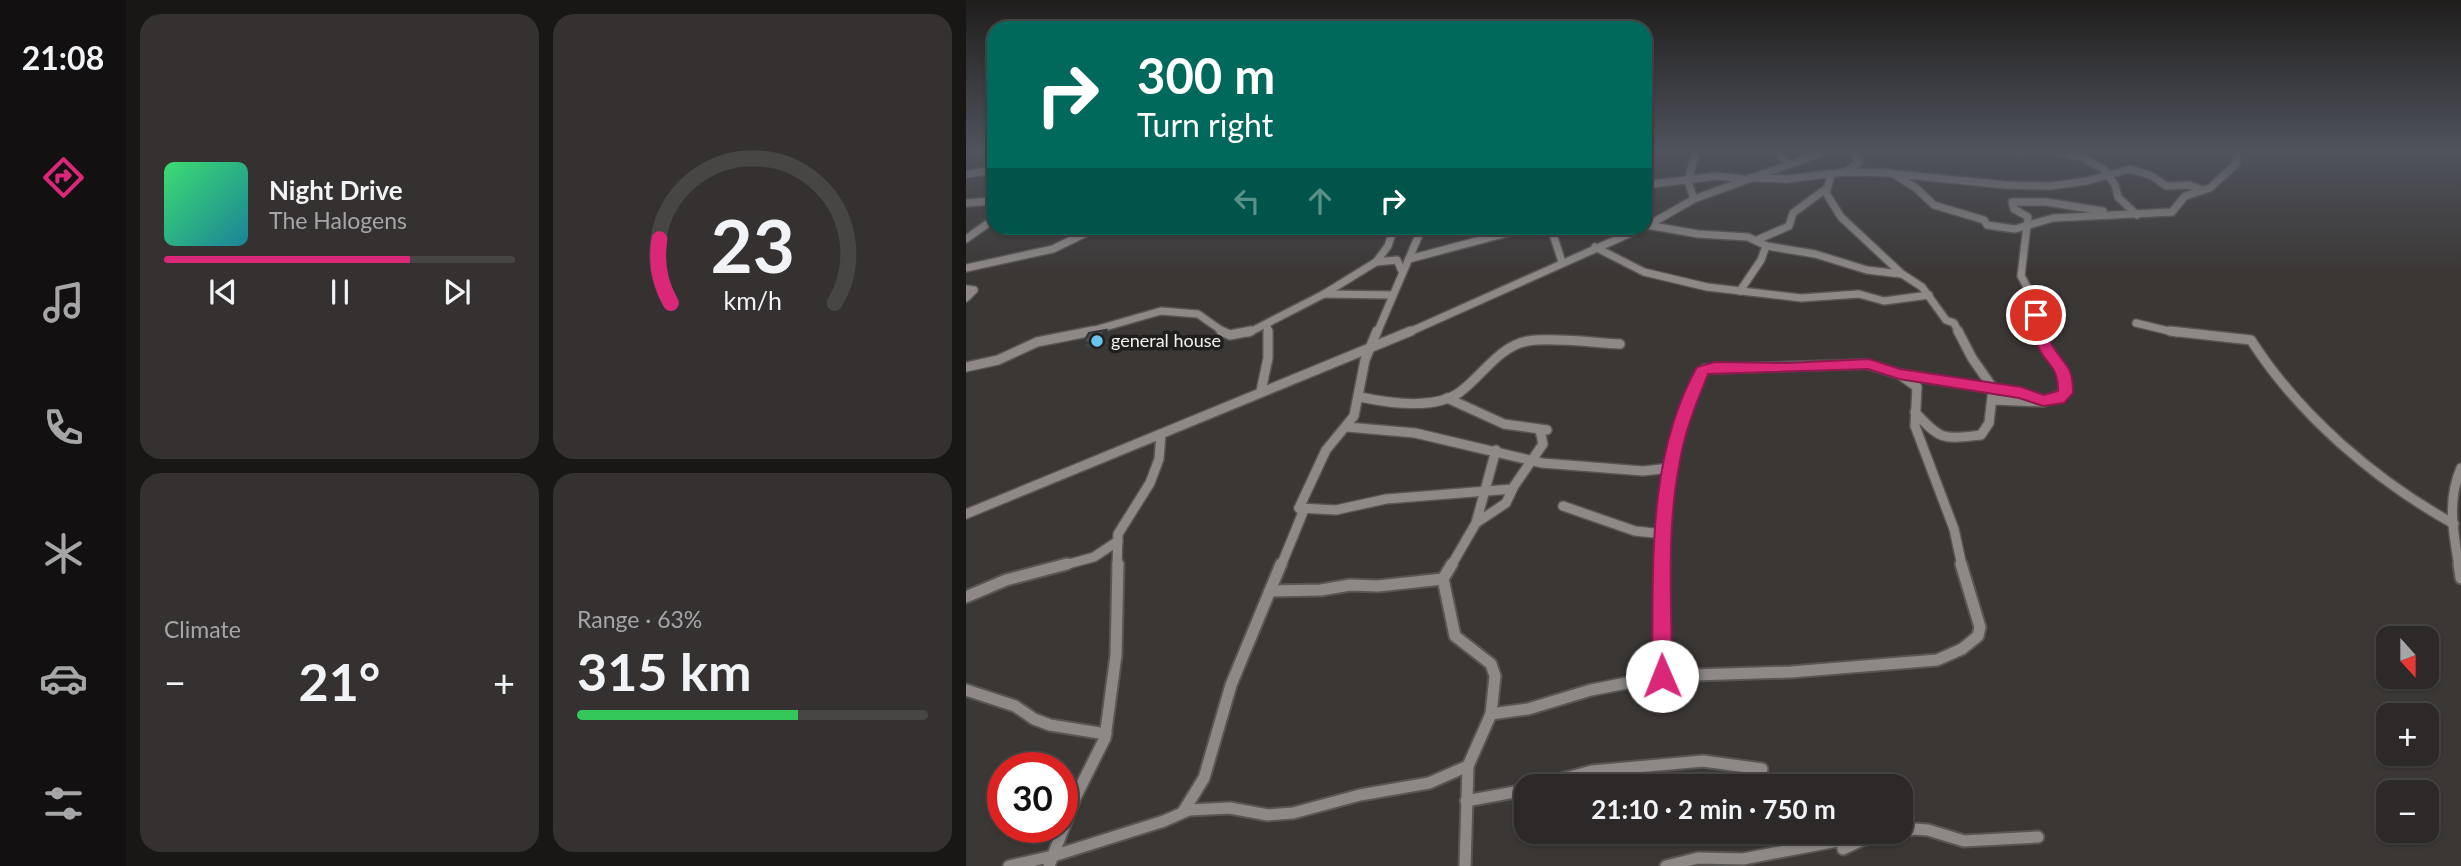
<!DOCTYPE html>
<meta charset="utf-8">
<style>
body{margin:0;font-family:Lato,sans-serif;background:#343130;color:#f1f3f6;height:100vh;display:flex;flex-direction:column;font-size:26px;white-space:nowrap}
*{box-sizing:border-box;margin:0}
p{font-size:23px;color:#a6a6a8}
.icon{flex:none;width:38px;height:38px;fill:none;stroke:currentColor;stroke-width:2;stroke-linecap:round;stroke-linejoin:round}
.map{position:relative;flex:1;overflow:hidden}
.details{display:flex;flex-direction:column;gap:14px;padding:14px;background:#181716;width:840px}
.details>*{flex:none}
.hud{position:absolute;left:21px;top:21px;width:665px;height:214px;border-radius:21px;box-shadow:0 2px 5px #0004,0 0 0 2px #484545;background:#00695c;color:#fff;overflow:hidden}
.needle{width:46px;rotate:159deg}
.fabs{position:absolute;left:1410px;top:626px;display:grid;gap:14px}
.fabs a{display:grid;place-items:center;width:63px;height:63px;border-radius:14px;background:#2c2928;box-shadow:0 2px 5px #0004,0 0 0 2px #484545;font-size:35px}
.speed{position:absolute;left:21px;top:752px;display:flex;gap:14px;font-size:35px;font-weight:700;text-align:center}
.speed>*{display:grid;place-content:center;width:91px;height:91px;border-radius:50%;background:#2c2928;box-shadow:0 2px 5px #0004,0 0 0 2px #484545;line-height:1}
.speed .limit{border:10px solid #d22;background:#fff;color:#111}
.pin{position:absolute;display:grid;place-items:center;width:60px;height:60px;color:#fff;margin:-30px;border:4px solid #fff;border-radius:50%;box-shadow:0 2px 7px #0007}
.me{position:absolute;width:77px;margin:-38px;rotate:359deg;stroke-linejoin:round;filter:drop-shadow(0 0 5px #0008)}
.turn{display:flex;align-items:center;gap:24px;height:147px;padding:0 35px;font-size:32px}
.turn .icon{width:91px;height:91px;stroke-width:2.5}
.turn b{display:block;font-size:49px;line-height:60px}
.lanes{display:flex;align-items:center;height:66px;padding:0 35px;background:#0003;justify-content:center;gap:35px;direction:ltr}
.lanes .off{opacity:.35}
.big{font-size:52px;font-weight:700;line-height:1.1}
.details .tile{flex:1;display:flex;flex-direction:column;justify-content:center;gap:10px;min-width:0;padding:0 24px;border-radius:21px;background:#343130}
.details .dial{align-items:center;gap:0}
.dial svg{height:182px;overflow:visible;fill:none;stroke:#484545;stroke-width:7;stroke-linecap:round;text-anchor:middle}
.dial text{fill:#f1f3f6;stroke:none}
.song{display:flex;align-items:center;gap:21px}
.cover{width:84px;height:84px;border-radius:10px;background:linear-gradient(135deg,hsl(140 70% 55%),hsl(190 70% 35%))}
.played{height:7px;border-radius:4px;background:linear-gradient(90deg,#db2777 70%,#484545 70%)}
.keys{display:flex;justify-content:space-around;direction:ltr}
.heat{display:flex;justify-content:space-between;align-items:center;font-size:38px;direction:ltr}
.charge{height:10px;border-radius:5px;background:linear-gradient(90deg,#34c759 63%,#484545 0)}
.details .tiles{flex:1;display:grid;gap:14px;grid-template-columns:repeat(2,1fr)}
.trip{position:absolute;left:548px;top:774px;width:399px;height:70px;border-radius:21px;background:#2c2928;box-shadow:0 2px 5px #0004,0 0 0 2px #484545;font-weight:700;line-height:70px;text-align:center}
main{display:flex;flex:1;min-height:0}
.tab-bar{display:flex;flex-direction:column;width:126px;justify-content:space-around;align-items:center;background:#121010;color:#a6a6a8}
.tab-bar .icon{width:49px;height:49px}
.tab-bar .current{color:#db2777}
.tab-bar b{font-size:32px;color:#f1f3f6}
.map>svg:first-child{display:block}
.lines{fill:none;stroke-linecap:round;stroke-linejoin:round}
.minor-far2-casing{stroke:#585553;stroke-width:10}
.minor-far1-casing{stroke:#585553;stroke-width:12}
.minor-casing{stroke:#585553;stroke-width:15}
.minor-far2{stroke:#8e8987;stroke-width:7}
.minor-far1{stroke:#8e8987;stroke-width:9}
.minor{stroke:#8e8987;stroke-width:11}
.wall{fill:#3f4245}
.shaded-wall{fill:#333638}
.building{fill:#494d50;stroke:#333638;stroke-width:2}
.route{fill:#db2777;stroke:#8e194d;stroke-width:2}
.poi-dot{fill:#66c4ef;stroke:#211e1e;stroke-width:2.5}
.labels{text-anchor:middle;stroke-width:7;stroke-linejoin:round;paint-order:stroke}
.poi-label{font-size:18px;fill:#f3f0ef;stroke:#211e1e;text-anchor:start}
</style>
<main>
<nav class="tab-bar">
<b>21:08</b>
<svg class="icon current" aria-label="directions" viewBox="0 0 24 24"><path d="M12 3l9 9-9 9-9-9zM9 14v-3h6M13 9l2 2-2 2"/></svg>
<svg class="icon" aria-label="music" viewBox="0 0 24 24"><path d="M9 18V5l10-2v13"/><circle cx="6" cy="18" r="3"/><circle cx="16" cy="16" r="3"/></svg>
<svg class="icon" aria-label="phone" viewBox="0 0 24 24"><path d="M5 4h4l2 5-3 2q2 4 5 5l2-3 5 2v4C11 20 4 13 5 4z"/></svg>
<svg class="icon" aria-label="climate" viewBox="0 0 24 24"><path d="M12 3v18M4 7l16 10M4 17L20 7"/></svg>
<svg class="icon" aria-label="car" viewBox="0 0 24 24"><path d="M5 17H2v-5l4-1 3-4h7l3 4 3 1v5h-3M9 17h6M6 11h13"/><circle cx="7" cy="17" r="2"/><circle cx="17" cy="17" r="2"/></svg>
<svg class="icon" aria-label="filters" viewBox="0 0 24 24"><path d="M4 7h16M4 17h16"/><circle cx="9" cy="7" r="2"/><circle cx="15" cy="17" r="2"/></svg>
</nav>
<section class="details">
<div class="tiles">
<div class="tile">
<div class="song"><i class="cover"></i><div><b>Night Drive</b><p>The Halogens</p></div></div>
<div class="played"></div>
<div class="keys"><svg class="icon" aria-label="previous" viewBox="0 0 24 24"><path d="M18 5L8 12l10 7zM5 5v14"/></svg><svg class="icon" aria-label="pause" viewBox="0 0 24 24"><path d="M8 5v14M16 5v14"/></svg><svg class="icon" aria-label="next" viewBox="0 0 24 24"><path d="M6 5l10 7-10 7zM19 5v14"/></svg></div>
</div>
<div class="tile dial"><svg viewBox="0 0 100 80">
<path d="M14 69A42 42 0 1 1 86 69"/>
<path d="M14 69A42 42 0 0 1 9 41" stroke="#db2777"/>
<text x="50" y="56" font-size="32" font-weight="700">23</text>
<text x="50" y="72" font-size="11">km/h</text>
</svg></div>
<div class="tile"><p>Climate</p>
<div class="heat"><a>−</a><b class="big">21°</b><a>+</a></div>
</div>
<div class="tile"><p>Range · 63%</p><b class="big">315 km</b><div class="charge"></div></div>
</div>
</section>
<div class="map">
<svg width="1495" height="866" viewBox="0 0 1495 866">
<rect width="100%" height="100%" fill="#3b3735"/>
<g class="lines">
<defs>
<g id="minor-far2">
<path d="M812,152L821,164"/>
<path d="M1051,152H1057"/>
<path d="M1093,152L1115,157L1138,169L1149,185L1152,197L1171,215"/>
<path d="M879,172L894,162L886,152"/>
<path d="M0,174L28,170"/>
<path d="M930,174L1040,185L1084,186L1121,181L1164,169L1186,176L1200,186L1223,185L1236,190"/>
<path d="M865,175L860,193L875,217L936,274L956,287L980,320L988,323L993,333"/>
<path d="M784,178L821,179L879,172L926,173L950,188L968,205L1018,220L1021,225L1049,229L1087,218L1206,212L1219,196L1244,188L1270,164L1271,152"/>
<path d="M679,185L751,176L778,179"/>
<path d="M728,199L722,181L730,152"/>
<path d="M0,203L28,201"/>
<path d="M681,225L732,234L782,237L801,246L849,254L901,270L935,274"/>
<path d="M681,226L728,199L857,152"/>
<path d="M585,228L596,262"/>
<path d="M0,239L28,219"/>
<path d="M791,240L823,226L827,213L861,188"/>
<path d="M629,247L678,272L741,287L835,298L893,294L918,301L963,295"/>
<path d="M443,259L560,228"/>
<path d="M410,262L431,260L436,271"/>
<path d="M0,268L87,249L130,228"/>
<path d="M0,289L8,290L0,298"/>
<path d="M774,291L795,260L800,246"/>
<path d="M358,294L427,295"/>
<path d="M1170,323L1211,333"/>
<path d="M301,325L302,333"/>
<path d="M118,333L195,311L232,314L259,333"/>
<path d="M282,333L358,294L410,262L422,246L428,228"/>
<path d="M411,333L456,228"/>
<path d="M441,333L676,228"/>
<path d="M1074,333L1065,294L1055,276L1062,217L1048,209L1046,202H1080L1137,211"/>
</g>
<g id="minor-far1">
<path d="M255,331L264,335L285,331"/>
<path d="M1204,331L1285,340C1333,415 1410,481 1488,524"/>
<path d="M0,367L32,360L71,342L127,331"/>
<path d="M933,374L951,387L949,426L988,529L996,566"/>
<path d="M295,391L302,358V331"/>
<path d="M394,397C422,403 469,410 494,392C516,376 533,346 562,341C584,337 630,343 654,344"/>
<path d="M481,398L538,424L581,430"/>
<path d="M1028,400L1077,402L1100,392C1100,367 1082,354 1073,331"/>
<path d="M949,412C975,441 977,439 1015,435L1023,423L1027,388L1006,358L992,331"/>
<path d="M381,427L449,433L576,463L677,471L704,468"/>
<path d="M597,506L669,531L698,534"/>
<path d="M333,508L370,510L420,499L546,489L577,444L574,430"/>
<path d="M0,514L445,331"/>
<path d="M510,523L540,503L547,488"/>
<path d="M95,566L128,557L152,541"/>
<path d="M151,566L152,534L184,483L193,459L195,434"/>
<path d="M315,566L337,512L333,508L360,450L388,416L399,360L411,331"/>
<path d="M485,566L510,523L530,450"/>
<path d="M698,566L704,468L714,425L739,369L901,364L933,374L1055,393L1077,401"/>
<path d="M1493,566C1487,532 1481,500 1495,468"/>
</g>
<g id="minor">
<path d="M486,564L477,579L489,636L525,664L529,676L525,714L502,766L499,866"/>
<path d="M1493,564L1495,578"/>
<path d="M304,591L355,590L384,585L412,586L477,579"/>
<path d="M0,597L40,580L101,564"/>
<path d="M696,676L698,564"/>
<path d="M0,690L49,706L68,719L84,725L140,734"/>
<path d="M525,714L562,709L625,690L696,676L825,672L971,660L996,649L1012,636L1014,627L995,564"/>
<path d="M570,786L626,771L737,761L796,769"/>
<path d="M500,801L560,790"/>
<path d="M217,812L238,778L265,685L315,564"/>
<path d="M43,866L87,856L198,821L223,810L264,808L302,815L327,813L394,795L463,783L502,766"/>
<path d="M83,866L109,798L139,738L150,655L152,564"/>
<path d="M700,866L732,858L777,859L876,840L877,849L896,840L948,829L962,830L998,841L1072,837"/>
</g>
</defs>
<use href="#minor-far2" class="minor-far2-casing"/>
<use href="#minor-far1" class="minor-far1-casing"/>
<use href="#minor" class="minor-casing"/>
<use href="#minor-far2" class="minor-far2"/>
<use href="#minor-far1" class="minor-far1"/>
<use href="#minor" class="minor"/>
</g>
<path class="wall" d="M140,330L143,335L134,347L121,348L117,343Z"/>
<path class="shaded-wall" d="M140,330L143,335L134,347L131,342Z"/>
<path class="building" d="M140,330L131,342L117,343L123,333Z"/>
<linearGradient id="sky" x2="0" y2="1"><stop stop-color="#201e1d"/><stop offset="0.55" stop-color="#4f535c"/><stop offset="1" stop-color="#4f535c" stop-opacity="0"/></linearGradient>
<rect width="1495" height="274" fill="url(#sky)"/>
<path class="route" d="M1070,310L1077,315C1080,325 1082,339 1087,347C1100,367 1107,366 1107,393L1098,403L1077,406L1053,398L933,379L902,369L742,374C730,404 718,433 713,466C700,534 706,607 706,676L703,682L696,685L689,682L686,676C688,573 679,460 731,367L749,362L822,363L903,359L934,369L1055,387L1078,395L1092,391C1092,367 1083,367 1073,349C1068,339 1066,326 1063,315Z"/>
<circle class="poi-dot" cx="131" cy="341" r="7"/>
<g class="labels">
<g class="poi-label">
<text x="145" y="347">general house</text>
</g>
</g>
</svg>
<div class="fabs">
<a><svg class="needle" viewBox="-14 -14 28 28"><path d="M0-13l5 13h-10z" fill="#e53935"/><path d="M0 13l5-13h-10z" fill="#a6a6a8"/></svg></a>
<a>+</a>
<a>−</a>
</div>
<div class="speed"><div class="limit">30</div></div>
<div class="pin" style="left:1070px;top:315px;background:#d93025"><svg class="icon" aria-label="arrive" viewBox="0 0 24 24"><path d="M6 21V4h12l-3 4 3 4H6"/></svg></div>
<svg class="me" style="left:696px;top:676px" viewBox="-20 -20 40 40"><circle r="19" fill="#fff"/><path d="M0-13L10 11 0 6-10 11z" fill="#db2777"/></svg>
<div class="trip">21:10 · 2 min · 750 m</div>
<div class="hud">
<div class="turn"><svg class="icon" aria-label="right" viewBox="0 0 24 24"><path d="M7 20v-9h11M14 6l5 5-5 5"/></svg><div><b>300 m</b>Turn right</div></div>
<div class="lanes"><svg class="icon off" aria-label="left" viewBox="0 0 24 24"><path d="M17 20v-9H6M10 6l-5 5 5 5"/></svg><svg class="icon off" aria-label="ahead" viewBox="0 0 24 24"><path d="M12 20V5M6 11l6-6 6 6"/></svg><svg class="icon" aria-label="right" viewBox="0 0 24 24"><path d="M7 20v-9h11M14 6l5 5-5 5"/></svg></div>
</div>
</div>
</main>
